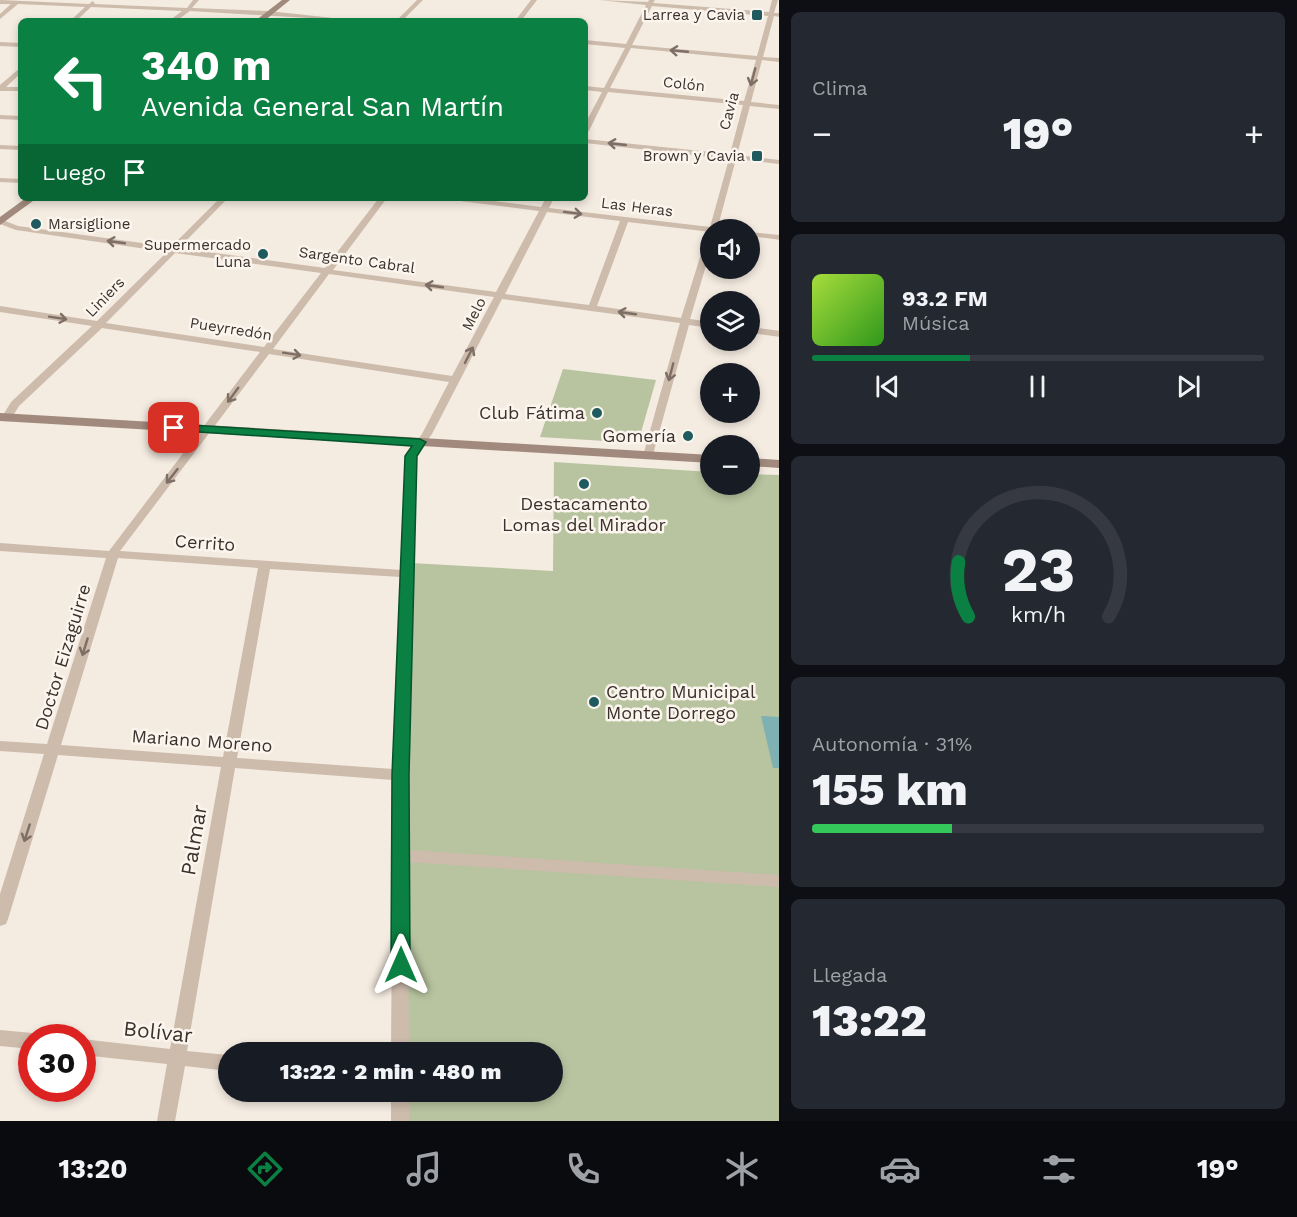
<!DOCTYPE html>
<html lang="es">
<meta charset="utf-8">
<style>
body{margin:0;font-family:"Work Sans",sans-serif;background:#242831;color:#f1f3f6;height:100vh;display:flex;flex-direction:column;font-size:22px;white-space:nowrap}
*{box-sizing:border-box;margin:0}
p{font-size:20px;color:#9ea1a6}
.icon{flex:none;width:33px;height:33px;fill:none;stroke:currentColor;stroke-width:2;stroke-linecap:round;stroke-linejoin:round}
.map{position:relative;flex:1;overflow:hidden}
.side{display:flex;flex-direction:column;gap:12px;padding:12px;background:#0d0f14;width:518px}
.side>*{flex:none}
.hud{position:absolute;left:18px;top:18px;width:570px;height:183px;border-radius:9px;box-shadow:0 3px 9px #0003;background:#0b8043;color:#fff;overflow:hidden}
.tools{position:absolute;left:700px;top:219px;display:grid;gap:12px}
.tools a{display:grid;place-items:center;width:60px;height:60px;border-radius:50%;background:#171b24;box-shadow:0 3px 9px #0003;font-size:30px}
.speed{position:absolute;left:18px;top:1024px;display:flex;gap:12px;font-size:30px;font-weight:700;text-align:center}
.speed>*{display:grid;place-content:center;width:78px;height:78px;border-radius:50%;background:#171b24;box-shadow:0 3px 9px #0003;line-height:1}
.speed .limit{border:9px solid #d22;background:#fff;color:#111}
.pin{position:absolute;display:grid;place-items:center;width:51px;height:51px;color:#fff;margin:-26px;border-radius:12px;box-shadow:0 3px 9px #0006}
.me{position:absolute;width:66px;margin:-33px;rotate:0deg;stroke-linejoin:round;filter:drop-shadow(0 0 4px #0008)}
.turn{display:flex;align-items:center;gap:21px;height:126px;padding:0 24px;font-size:27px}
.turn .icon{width:78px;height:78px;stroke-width:2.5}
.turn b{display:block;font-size:42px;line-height:51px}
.then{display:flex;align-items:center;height:57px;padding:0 24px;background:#0003;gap:12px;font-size:22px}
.big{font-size:45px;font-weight:800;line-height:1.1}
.side .tile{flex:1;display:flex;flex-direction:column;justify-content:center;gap:9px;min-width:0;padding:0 21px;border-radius:9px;background:#242831}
.side .dial{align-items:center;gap:0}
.dial svg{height:156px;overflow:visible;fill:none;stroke:#363941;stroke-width:7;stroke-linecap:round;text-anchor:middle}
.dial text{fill:#f1f3f6;stroke:none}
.song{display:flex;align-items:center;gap:18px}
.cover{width:72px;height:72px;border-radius:9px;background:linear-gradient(135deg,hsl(80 70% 55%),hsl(110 70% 35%))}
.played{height:6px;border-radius:3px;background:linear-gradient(90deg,#0b8043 35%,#363941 35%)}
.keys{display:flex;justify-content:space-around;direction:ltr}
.heat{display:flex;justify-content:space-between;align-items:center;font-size:33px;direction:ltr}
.charge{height:9px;border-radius:4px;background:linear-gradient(90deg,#34c759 31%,#363941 0)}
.trip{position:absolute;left:218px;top:1042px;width:345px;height:60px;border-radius:30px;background:#171b24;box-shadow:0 3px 9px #0003;font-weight:800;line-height:60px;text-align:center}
.tabs{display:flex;height:96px;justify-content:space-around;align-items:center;background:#090b0e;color:#9ea1a6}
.tabs .icon{width:42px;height:42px}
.tabs .current{color:#0b8043}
.tabs b{font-size:27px;color:#f1f3f6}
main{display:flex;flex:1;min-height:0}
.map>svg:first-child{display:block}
.green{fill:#b8c4a0}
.water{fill:#7fb0b2}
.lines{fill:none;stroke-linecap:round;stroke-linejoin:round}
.street{fill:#cdbbac;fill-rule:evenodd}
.secondary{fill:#a18a7d;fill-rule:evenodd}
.oneway{stroke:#7d6f65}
.route{fill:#0b8043;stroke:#07532c;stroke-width:1.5}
.poi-dot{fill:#1f5a5e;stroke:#fbf5ee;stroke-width:2}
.labels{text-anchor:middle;stroke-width:5;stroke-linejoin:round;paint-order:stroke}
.far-poi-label{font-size:15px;fill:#3b302b;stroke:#fbf5ee;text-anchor:end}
.far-street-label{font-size:15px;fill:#3b302b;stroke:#fbf5ee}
.poi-label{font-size:18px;fill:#3b302b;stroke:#fbf5ee;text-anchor:end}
.street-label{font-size:18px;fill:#3b302b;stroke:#fbf5ee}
.near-street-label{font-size:21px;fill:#3b302b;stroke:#fbf5ee}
</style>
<main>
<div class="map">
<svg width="780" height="1121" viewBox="0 0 780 1121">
<rect width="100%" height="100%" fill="#f4ebe1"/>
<g class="green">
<path d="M563,369L656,380L638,443L540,437Z"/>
<path d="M554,462L711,472V484H750V474L779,475V1121H406V1092H552V1053H406L411,563L553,571Z"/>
</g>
<path class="water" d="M761,716L779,717V768H773Z"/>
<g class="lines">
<g class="street">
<path d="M0,0L89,4L93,1L95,4L187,8L193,0H199L192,8L269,11L360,21L190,11L176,21H169L182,11L91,7L76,21H70L85,7L18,4L0,19V14L11,4H0Z"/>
<path d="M417,0H423L402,21H396Z"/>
<path d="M531,0H537L521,21H515Z"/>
<path d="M599,0L648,2L649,0H655L653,3L769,12L772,0H778L774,13H780V17L774,16L763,57L780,58V62L762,60L751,102L780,105V109L750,106L737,155L780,160V164L736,159L717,230H711V232L628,222L597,306L681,318L707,235L711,233V249L690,319L711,322V328L689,325L652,458L648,459L643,456L680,323L502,299L432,434L416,456L407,775L408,850L780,875V887L408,862L409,1053H391L393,780L235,768L187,1051L228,1055V1071L185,1066L175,1121H157L167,1064L82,1055V1039L170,1049L221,767L58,755L8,919L6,924L0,926V894L44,754L0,751V741L47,744L106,558L0,551V543L109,551L260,352L102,328L19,406L11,419H3L2,417L11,402L92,326L0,312V306L97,321L167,252L16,230L0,224V219L18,226L171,247L220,198H228L179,248L325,268L379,198H387L333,270L496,292L539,211L452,200L448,198H471L541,207L546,198H554L549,208L710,227L729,159L585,143V139L730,154L743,105L608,92L589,131L585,133V124L602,92L585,90V86L604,88L625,48L585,44V40L626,44L646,5ZM652,6L768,16L757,56L632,45ZM631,48L756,60L744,101L610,88ZM547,212L620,221L589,305L505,294ZM175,253L321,273L264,347L106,323ZM329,274L494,297L452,376L273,349ZM269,354L449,382L422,434L406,456L401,570L120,551ZM118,558L258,568L223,757L61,745ZM270,569L401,577L393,769L237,758Z"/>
<path d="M0,42L21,43V47L0,46Z"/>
<path d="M21,67V73L6,87H21V91H0V85Z"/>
<path d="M0,115L21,116V120L0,119Z"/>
<path d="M0,145L21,146V150L0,149Z"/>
<path d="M0,178L21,179V183L0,182Z"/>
<path d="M750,232L780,235V240L750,236Z"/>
<path d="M750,327L780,331V337L750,333Z"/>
<path d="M0,1030L32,1033L39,1038H32V1049L0,1046Z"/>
<rect x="391" y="1092" width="18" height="29"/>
</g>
<g class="secondary">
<path d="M282,0H290L264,21H255Z"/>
<path d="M26,198H37L0,225V217Z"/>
<path d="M0,413L711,455V463L0,421Z"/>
<path d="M750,458L780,460V468L750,466Z"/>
</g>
</g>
<defs><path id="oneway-shaft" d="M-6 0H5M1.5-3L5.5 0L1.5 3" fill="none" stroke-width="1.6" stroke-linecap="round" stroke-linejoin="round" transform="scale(1.5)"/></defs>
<g class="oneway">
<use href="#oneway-shaft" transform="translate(679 51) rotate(-175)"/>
<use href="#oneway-shaft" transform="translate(753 77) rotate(105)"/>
<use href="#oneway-shaft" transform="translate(617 144) rotate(-174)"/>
<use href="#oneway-shaft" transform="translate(573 213) rotate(7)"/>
<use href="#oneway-shaft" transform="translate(116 242) rotate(-172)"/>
<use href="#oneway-shaft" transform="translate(434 286) rotate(-172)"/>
<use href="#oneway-shaft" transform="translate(627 313) rotate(-172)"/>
<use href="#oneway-shaft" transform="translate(58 318) rotate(9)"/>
<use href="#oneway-shaft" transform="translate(292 354) rotate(9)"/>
<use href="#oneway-shaft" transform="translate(469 355) rotate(-63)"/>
<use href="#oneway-shaft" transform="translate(671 372) rotate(105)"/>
<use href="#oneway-shaft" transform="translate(233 395) rotate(126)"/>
<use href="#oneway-shaft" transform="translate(172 476) rotate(128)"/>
<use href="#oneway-shaft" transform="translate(85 647) rotate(107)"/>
<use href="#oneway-shaft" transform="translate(27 833) rotate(108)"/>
</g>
<path class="route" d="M174,424L420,439L426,442L417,456L409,775L410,965L407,971L401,973L394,971L391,965L392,775L405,456L412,446L169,430L168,428Z"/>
<g class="poi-dot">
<rect x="751" y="9" width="12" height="12" rx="3"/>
<rect x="751" y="150" width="12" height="12" rx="3"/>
<circle cx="36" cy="224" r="6"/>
<circle cx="263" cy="254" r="6"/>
<circle cx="597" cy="413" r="6"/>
<circle cx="688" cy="436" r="6"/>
<circle cx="584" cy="484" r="6"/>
<circle cx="594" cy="702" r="6"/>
</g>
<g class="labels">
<g class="far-poi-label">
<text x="745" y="20">Larrea y Cavia</text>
<text x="745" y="161">Brown y Cavia</text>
<text x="48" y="229" text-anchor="start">Marsiglione</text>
<text x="251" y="250">Supermercado<tspan x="251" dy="17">Luna</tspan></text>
</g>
<g class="far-street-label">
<text transform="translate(684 84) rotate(6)" y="5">Colón</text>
<text transform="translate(729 111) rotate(-75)" y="5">Cavia</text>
<text transform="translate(637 207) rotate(7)" y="5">Las Heras</text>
<text transform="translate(357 260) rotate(8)" y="5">Sargento Cabral</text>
<text transform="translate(105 297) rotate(-46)" y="5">Liniers</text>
<text transform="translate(474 314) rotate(-63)" y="5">Melo</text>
<text transform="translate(231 329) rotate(9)" y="5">Pueyrredón</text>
</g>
<g class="poi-label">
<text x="585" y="419">Club Fátima</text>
<text x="676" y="442">Gomería</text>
<text x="584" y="510" text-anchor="middle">Destacamento<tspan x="584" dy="21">Lomas del Mirador</tspan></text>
<text x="606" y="698" text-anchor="start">Centro Municipal<tspan x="606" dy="21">Monte Dorrego</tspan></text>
</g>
<g class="street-label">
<text transform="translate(205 543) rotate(4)" y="6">Cerrito</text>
<text transform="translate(63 657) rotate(-73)" y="6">Doctor Eizaguirre</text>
<text transform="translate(202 741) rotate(4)" y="6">Mariano Moreno</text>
</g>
<g class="near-street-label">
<text transform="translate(194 840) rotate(-80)" y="7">Palmar</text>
<text transform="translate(158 1032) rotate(6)" y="7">Bolívar</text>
</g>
</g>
</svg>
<div class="tools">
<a><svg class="icon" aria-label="sound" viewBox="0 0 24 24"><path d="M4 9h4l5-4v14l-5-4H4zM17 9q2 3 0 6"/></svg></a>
<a><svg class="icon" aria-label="layers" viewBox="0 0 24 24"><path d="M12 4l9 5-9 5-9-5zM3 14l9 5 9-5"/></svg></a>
<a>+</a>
<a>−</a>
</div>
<div class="speed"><div class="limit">30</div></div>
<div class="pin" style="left:174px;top:428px;background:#d93025"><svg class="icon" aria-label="arrive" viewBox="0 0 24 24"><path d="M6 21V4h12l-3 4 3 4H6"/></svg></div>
<svg class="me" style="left:401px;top:965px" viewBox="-20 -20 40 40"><path d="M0-17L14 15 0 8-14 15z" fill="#0b8043" stroke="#fff" stroke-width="4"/></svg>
<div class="trip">13:22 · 2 min · 480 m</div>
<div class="hud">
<div class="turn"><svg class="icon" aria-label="left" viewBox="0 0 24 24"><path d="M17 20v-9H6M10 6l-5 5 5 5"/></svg><div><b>340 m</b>Avenida General San Martín</div></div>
<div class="then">Luego<svg class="icon" aria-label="arrive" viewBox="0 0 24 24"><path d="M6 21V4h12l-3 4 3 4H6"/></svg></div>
</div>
</div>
<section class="side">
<div class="tile"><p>Clima</p>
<div class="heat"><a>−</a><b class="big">19°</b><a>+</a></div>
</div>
<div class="tile">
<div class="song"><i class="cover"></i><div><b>93.2 FM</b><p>Música</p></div></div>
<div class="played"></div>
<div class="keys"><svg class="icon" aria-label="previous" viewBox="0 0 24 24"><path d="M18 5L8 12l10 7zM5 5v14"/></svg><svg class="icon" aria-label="pause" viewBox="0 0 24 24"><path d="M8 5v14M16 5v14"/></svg><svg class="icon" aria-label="next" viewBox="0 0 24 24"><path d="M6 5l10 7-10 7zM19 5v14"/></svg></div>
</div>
<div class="tile dial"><svg viewBox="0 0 100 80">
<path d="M14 69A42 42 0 1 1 86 69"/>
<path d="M14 69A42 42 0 0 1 9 41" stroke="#0b8043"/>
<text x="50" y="56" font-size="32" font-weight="700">23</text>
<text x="50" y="72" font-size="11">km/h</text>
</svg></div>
<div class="tile"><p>Autonomía · 31%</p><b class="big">155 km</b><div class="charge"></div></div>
<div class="tile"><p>Llegada</p><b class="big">13:22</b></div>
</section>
</main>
<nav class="tabs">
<b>13:20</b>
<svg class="icon current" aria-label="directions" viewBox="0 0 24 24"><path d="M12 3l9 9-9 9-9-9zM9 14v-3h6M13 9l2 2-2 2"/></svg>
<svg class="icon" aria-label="music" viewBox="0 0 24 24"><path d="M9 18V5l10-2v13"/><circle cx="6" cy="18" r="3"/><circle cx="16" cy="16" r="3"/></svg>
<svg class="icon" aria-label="phone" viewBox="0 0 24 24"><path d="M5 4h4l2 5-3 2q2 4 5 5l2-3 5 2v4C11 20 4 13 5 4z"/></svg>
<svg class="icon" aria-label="climate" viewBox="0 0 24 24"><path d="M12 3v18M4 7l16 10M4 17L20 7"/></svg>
<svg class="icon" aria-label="car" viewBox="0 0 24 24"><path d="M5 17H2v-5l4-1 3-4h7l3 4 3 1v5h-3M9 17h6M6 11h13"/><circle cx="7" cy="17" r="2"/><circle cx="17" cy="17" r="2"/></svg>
<svg class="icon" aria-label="filters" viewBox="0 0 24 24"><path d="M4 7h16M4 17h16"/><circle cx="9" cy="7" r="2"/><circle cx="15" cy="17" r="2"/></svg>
<b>19°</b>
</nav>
